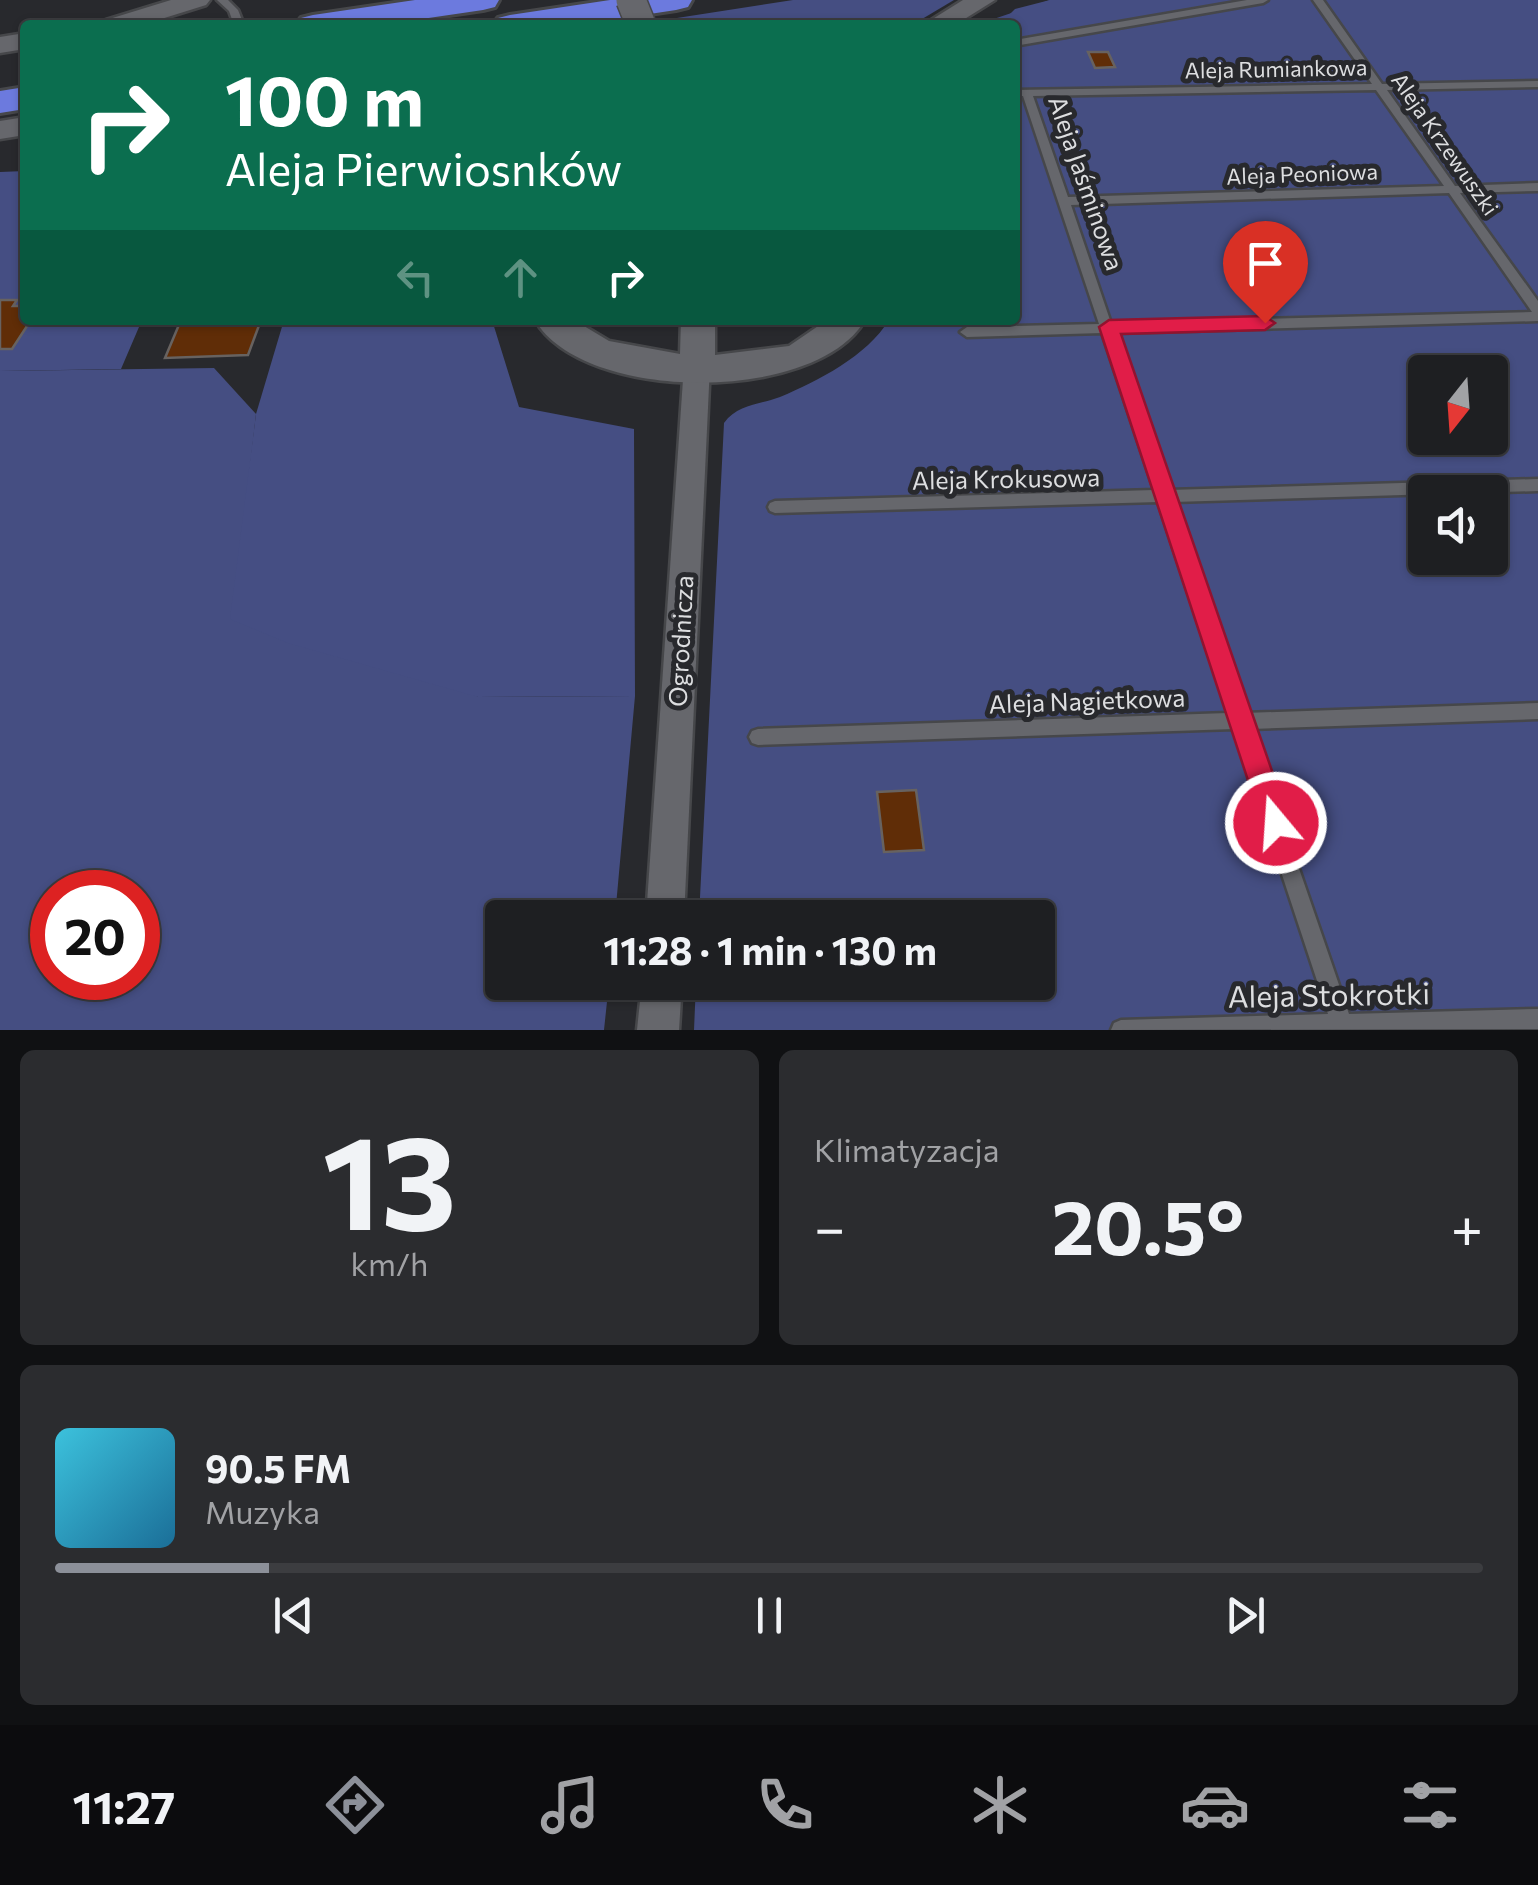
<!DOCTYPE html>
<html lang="pl">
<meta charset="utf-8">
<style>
body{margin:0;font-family:Commissioner,sans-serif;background:#2b2c2f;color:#f1f3f6;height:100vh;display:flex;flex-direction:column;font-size:38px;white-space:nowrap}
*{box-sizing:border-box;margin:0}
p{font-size:32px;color:#a1a2a5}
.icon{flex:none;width:55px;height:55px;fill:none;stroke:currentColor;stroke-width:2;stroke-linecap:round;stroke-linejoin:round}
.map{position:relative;height:1030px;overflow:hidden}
.side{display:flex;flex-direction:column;gap:20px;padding:20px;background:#101113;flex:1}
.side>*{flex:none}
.banner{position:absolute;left:20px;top:20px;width:1000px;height:305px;border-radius:10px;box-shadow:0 2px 8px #0004,0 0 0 2px #3c3d40;background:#0b6e4f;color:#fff;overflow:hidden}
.needle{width:65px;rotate:197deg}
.buttons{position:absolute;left:1408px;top:355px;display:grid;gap:20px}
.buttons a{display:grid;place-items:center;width:100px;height:100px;border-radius:10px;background:#1e1f22;box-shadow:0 2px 8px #0004,0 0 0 2px #3c3d40;font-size:50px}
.speed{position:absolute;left:30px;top:870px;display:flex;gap:20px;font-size:50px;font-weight:700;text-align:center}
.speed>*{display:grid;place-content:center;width:130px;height:130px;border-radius:50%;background:#1e1f22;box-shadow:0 2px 8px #0004,0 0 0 2px #3c3d40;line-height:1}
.speed .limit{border:15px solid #d22;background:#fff;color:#111}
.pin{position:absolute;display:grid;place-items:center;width:85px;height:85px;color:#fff;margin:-102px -42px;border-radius:50% 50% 50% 0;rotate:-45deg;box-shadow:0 0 10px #0007}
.pin .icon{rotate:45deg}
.me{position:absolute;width:110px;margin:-55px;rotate:342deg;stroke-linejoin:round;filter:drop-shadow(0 0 8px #0008)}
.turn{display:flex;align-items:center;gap:35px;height:210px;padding:0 40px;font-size:45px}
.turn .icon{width:130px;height:130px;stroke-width:2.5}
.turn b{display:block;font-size:70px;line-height:85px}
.lanes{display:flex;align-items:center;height:95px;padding:0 40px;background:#0003;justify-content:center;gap:50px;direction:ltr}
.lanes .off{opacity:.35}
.big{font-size:75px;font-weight:700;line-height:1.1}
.side .tile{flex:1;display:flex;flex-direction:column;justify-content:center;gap:15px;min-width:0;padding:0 35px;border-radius:15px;background:#2b2c2f}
.side .dial{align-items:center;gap:0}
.dial b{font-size:130px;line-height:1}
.song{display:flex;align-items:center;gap:30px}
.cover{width:120px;height:120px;border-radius:15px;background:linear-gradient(135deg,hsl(190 70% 55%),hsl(200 70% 35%))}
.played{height:10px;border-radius:5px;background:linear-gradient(90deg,#8c9099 15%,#3c3d40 15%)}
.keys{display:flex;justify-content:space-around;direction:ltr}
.heat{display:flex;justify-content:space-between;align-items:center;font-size:55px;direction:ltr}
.side .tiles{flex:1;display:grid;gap:20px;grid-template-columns:1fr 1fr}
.tile:last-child{grid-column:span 2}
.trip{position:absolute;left:485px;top:900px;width:570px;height:100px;border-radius:10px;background:#1e1f22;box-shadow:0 2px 8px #0004,0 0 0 2px #3c3d40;font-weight:700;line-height:100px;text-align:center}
.dock{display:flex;height:160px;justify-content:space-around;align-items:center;background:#0c0c0e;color:#a1a2a5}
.dock .icon{width:70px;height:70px}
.dock .active{color:#8c9099}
.dock b{font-size:45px;color:#f1f3f6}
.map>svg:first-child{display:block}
.green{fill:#454e82;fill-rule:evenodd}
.forest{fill:#454e83}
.building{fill:#602d07;stroke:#676260;stroke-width:2.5}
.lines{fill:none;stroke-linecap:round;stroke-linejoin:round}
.lane-casing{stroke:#46474a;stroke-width:5}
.street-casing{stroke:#46474a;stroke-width:5}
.secondary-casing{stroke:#46474a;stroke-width:5}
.highway-casing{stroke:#46474a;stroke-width:6}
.lane{fill:#66676c;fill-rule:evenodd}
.street{fill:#66676c;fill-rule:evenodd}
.secondary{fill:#66676c;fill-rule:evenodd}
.highway{fill:#6c7ade;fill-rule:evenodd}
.secondary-bridge-casing{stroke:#46474a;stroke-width:32;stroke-linecap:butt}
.secondary-bridge{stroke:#66676c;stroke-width:29}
.route{fill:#e11d48;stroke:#92132f;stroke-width:2.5}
.labels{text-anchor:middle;stroke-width:10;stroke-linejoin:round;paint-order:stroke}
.far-street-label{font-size:22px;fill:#dddee0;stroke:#28292d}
.street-label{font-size:25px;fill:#dddee0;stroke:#28292d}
.near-street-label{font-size:30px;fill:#dddee0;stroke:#28292d}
</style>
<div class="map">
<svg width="1538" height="1030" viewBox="0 0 1538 1030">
<rect width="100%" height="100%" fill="#28292d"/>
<g class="green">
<path d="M793,0H954L912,25H667L664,20Z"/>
<path d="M1050,0H1538V1030H694L696,983L1038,982V918L699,917L724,423C738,404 759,405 780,397C818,381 867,356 889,320H1015V25H976ZM1425,372H1490V438H1425ZM1425,492H1490V558H1425Z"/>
<path d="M214,368L256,414L244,520L478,697L635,696L615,917L502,918V982L609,983L604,1030H0V371ZM52,892H138V978H52Z"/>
</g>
<g class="forest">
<path d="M1050,0H1238L1015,39V25H999L1015,9Z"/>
<path d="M25,171V320H142L121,369L0,371V172Z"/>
<path d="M284,320H492L519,407L634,429L635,696L478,697L288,643L230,619L256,414Z"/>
</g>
<g class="building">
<path d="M1088,52H1108L1115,67L1095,68Z"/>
<path d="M0,300H17L13,306H25V320H31L12,349H0Z"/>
<path d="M181,320H261L248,355L165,358Z"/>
<path d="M916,790L924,850L884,852L877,792Z"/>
<path d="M947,910L948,918H893L892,911Z"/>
</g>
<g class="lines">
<defs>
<g id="lane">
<path d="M217,0H228L238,10L244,25H234L229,11Z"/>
<path d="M1247,0H1268L1263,3L1015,46V40Z"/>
<path d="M1313,0H1323L1382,84L1538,81V87L1387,90L1455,186L1538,183V191L1460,193L1538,301V321L1115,333L1169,490L1538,479V491L1173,502L1245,713L1538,703V719L1251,729L1349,1014L1538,1009V1029L1111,1030L1114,1023L1121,1020L1328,1014L1234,729L758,745L752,743L749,737L752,731L758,729L1228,713L1158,502L775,513L770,511L768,507L770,503L775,501L1154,490L1102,333L967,337L960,332L967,327L1099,324L1023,96H1015V90L1372,84ZM1376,90L1444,186L1068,197L1033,96ZM1449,193L1532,312L1111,323L1071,205Z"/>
</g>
<g id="street">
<path d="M697,355L710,365L684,918H646L684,365Z"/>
<path d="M642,982H682L679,1030H637Z"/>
</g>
<g id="secondary">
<path d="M171,0H210L206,5L142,25H102L106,20Z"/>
<path d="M963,0H995L955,25H923Z"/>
<path d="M25,33V49L0,53V37Z"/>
<path d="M25,117V135L0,139V121Z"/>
<path d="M535,320H574L609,341L680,354L681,320H715V355L789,346L827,320H865C816,404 583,403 535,320Z"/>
</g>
<g id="highway">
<path d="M415,0H499L495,7L483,10L381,25H296L301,18L313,15Z"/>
<path d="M610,0H692L688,7L676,10L577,25H493L498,18L510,15Z"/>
<path d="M25,87V109L0,113V91Z"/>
</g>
</defs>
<use href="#lane" class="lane-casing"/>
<use href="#street" class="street-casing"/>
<use href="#secondary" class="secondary-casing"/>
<use href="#highway" class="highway-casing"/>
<use href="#lane" class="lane"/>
<use href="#street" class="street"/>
<use href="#secondary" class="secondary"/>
<use href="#highway" class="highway"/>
<defs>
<path id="secondary-bridge" d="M631,0L641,25"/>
</defs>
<use href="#secondary-bridge" class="secondary-bridge-casing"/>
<use href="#secondary-bridge" class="secondary-bridge"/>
</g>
<path class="route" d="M1265,316L1275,323L1265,330L1121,334L1290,823L1286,833L1276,837L1266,833L1262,823L1099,327L1109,320Z"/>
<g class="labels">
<g class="far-street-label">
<text transform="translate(1276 69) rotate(-1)" y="8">Aleja Rumiankowa</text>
<text transform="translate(1445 144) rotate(55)" y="8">Aleja Krzewuszki</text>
<text transform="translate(1302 174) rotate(-2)" y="8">Aleja Peoniowa</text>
</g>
<g class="street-label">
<text transform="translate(1086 183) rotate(71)" y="9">Aleja Jaśminowa</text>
<text transform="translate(1006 479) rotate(-1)" y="9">Aleja Krokusowa</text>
<text transform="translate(681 641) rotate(-87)" y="9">Ogrodnicza</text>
<text transform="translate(1087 701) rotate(-2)" y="9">Aleja Nagietkowa</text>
</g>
<g class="near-street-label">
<text transform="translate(1329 996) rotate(-1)" y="10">Aleja Stokrotki</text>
</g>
</g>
</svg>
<div class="buttons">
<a><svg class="needle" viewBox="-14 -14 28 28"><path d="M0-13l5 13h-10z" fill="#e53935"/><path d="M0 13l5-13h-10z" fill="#a1a2a5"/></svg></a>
<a><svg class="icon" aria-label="sound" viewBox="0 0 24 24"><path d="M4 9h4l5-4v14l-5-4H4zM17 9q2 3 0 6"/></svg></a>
</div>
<div class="speed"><div class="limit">20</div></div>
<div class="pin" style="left:1265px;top:323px;background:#d93025"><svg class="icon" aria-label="arrive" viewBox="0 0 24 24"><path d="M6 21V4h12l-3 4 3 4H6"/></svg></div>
<svg class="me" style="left:1276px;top:823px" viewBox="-20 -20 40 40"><circle r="17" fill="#e11d48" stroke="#fff" stroke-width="3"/><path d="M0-11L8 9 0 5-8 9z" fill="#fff"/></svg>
<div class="trip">11:28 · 1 min · 130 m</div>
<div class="banner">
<div class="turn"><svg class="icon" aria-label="right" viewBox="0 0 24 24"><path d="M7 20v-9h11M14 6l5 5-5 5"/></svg><div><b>100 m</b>Aleja Pierwiosnków</div></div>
<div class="lanes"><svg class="icon off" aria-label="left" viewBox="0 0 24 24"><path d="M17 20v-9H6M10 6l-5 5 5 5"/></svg><svg class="icon off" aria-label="ahead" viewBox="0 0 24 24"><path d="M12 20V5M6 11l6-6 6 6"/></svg><svg class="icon" aria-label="right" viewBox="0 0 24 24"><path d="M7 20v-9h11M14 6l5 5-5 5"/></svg></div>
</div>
</div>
<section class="side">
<div class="tiles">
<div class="tile dial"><b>13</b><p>km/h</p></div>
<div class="tile"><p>Klimatyzacja</p>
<div class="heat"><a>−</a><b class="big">20.5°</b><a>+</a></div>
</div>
<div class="tile">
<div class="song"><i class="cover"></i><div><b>90.5 FM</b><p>Muzyka</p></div></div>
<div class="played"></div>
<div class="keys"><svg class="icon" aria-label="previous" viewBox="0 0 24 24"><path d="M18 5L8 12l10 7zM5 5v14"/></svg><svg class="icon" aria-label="pause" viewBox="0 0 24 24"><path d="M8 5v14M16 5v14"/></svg><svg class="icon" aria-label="next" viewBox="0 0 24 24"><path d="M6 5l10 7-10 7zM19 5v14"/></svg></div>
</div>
</div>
</section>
<nav class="dock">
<b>11:27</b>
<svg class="icon active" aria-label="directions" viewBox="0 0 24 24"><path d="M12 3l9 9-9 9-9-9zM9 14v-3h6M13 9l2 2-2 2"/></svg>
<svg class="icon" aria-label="music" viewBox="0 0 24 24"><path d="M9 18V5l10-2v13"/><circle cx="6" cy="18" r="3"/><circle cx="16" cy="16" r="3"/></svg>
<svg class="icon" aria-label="phone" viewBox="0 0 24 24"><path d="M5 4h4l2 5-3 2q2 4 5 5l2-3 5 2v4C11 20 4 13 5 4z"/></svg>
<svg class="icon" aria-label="climate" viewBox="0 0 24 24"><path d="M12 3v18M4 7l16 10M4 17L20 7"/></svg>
<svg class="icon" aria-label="car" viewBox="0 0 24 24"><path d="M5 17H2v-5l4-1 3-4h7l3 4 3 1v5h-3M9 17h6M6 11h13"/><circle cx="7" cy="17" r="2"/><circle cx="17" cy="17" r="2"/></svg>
<svg class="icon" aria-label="filters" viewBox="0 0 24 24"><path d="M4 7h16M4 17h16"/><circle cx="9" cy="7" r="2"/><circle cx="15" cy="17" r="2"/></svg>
</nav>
